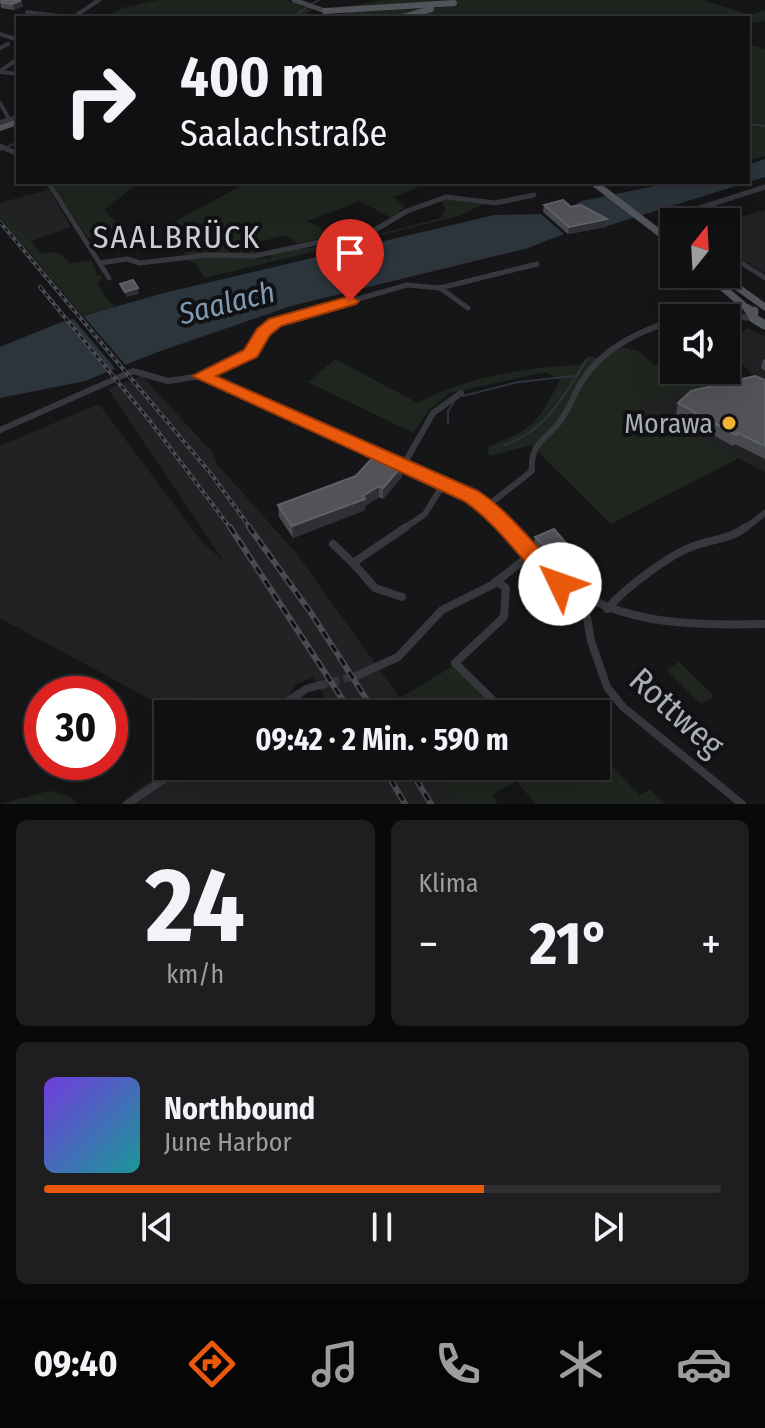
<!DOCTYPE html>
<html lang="de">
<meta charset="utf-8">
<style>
body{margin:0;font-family:"Fira Sans Condensed",sans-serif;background:#1e1e20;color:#f1f3f6;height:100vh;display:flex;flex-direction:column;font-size:30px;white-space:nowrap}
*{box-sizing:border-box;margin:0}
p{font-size:26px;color:#9c9d9f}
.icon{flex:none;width:44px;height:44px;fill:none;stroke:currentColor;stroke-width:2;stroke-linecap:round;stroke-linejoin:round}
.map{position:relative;height:804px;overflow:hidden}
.drawer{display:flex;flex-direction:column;gap:16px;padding:16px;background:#09090a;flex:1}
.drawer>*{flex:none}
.guide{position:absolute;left:16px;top:16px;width:734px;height:168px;border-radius:0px;box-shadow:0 8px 32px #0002,0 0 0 2px #303032;background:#101012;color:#f1f3f6;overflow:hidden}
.needle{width:52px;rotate:18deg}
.buttons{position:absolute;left:660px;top:208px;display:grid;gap:16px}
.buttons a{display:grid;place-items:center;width:80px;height:80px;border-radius:0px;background:#101012;box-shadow:0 8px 32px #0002,0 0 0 2px #303032;font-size:40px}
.speed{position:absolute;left:24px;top:676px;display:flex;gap:16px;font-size:40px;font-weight:700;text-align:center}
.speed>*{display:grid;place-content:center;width:104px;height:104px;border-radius:50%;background:#101012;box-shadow:0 8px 32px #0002,0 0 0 2px #303032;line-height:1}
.speed .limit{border:12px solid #d22;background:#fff;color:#111}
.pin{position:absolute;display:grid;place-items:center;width:68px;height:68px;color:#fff;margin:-82px -34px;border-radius:50% 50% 50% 0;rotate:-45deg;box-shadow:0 0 8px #0007}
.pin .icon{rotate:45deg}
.me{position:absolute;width:88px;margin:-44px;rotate:312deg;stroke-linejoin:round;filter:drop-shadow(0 0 6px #0008)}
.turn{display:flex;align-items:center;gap:28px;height:168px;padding:0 32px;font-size:36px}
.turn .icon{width:104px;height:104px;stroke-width:2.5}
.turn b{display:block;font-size:56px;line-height:68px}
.big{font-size:60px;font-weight:700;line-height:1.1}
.drawer .tile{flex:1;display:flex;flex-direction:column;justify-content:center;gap:12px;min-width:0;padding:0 28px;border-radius:12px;background:#1e1e20}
.drawer .dial{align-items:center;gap:0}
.dial b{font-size:104px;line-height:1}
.song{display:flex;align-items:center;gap:24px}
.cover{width:96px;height:96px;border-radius:12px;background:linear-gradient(135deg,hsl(260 70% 55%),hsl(180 70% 35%))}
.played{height:8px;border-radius:4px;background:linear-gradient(90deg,#ea580c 65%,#303032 65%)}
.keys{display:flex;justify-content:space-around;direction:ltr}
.heat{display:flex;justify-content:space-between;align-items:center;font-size:44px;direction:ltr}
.drawer .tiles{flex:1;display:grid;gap:16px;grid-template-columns:1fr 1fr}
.tile:last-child{grid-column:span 2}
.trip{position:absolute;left:154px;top:700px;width:456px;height:80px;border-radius:0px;background:#101012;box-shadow:0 8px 32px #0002,0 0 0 2px #303032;font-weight:700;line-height:80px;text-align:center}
.tabs{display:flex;height:128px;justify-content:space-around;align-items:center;background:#060607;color:#9c9d9f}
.tabs .icon{width:56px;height:56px}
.tabs .active{color:#ea580c}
.tabs b{font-size:36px;color:#f1f3f6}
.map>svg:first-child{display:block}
.built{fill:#222225}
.green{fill:#1e261f}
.water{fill:#2c353c}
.pier{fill:#161618}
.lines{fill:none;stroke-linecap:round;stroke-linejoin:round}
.stream{stroke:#2c353c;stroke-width:2}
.minor-tunnel{stroke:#333438;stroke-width:8;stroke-dasharray:8 4;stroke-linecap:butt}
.minor-far3{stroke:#37383d;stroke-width:4}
.minor-far2{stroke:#37383d;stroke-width:5}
.minor-far1{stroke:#37383d;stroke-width:6}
.minor{stroke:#37383d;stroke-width:8}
.tertiary{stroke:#37383d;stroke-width:4}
.secondary{stroke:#45474d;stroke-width:5}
.primary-far2{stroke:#53555c;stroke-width:6}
.primary-far1{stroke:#53555c;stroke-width:7}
.primary{stroke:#53555c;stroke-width:9}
.rail-far1-casing{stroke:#4a4c52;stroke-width:4}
.rail-casing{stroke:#4a4c52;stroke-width:6}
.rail-far1{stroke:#111113;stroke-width:2;stroke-dasharray:4;stroke-linecap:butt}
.rail{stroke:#111113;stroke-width:3;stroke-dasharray:8;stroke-linecap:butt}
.wall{fill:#47494d}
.shaded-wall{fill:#2f3033}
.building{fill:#525359;stroke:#5f6168;stroke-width:2}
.route{fill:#ea580c;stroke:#983908;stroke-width:2}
.poi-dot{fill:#f2b134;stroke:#111113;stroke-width:3}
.labels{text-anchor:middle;stroke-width:8;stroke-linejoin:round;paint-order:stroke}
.poi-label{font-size:28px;fill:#a8adb8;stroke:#111113;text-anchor:end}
.water-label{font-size:30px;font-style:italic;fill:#7f9bb3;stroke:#111113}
.quarter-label{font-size:32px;letter-spacing:2px;fill:#c9ccd4;stroke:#111113}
.near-street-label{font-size:34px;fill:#a8adb8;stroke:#111113}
</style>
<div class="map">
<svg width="765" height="804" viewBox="0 0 765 804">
<rect width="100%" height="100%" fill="#161618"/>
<g class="built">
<path d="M49,189L71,227L29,242L0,208V203Z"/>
<path d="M765,210V273L726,250V222H721Z"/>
<path d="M747,328L765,336V472L633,403L753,375L726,348Z"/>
<path d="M142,376L213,453L217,464L296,553L400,698L407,714H334L313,677L296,684L278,714H177L0,618V446L99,404L200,539L225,563L108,389Z"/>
<path d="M177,766H438L458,804H136L133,792Z"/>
</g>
<g class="green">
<path d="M158,0H287L312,10L300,18H107L122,8Z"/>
<path d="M385,0H702L751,15L765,10V21L748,24V18H359L332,9Z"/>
<path d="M748,44L765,49V156L748,161Z"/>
<path d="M51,182H139L104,210L126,231L116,235L107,226L97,229L105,238H88Z"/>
<path d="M248,182H411L418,188L393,197L405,207L391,218L360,201L307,221L318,226L329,237L297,243L286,235L251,244L262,253L256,259L272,258L269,254C294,247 315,249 342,243L345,236L379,234L441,218L445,209L441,201L460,198L483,204L459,216L205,278L195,263L177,257L187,256L163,228Z"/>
<path d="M0,208L42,254L57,252L70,263L92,260L97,275L103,276L97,285L115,308L82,315L0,218Z"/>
<path d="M612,346L639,351L653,365L674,362V370H686L703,387L634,403L739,458L611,524L531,445L491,456L487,454L489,446C533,430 539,421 560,380L546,372L450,393L429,410L413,433L308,382L335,359L418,403C464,377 527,367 580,365L589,356L598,358Z"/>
<path d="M679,662L714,696L701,704L667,670Z"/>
<path d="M453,666L496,707L486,714H407L398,699Z"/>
<path d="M596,750L640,795L650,790L666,804H536L516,781L492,795L498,804H458L438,766H596Z"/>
<path d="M49,791L71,797L77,804H0Z"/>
</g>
<g class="water">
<path d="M765,159V177L604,227L568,208L582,201L675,182H748V165Z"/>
<path d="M541,214L564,234L528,248L291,306L155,353L85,381L0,398V347L59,323L160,294L494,215Z"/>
</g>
<path class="pier" d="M80,312L129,369L119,373L70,315Z"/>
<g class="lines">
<g class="stream">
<path d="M312,4L319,0"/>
<path d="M292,18L307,7"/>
<path d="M748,124L765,126"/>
<path d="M0,150L18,142"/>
<path d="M463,396L518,382L574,376"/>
<path d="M448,423V411L454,402"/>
<path d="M504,445C547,431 564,395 587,359"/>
</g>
<path class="minor-tunnel" d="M320,685L356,676"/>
<g class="minor-far3">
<path d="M27,12L73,18"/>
<path d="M0,34L18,40"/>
<path d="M0,48L8,44"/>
<path d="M1,72L18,74"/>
<path d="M0,103L9,119"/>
<path d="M0,122L18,117"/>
</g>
<g class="minor-far2">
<path d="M0,146L18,154"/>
<path d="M48,182L109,278"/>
<path d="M674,232L663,225L662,220L765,187"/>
<path d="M726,253L765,278"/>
<path d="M100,263L127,259L140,263L207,255L255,256L375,230L407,211L446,197L495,203L534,195"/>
<path d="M440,288L468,308"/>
<path d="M316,311L407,285L440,288L537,264"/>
</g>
<g class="minor-far1">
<path d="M680,318L695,313L753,318"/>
<path d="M201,376L471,496L506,529"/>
<path d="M0,430L133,371L168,381L201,376L251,353L267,327L323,309"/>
<path d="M404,464L433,413L461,393"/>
<path d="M487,506L532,471C530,442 546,441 561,420C570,408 574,394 582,381C603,348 638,332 674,320"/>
<path d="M403,529L425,514L444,483"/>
<path d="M744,529L765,513"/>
</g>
<g class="minor">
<path d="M504,527C582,619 649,627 765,624"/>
<path d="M333,544L353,563L406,527"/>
<path d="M353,563L375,588L402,597"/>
<path d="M496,581L506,588L504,617L455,663L498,705"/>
<path d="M590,602L586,612L591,641L607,687L623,707L742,804"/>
<path d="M607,609C625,588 673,551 700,544C718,538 730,539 746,527"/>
<path d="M356,676L398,657L442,610L492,585L529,556"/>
<path d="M268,714L306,689L320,685"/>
<path d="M127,804L184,766"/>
</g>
<g class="tertiary">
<path d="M72,18L99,0"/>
<path d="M0,71L18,59"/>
</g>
<path class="secondary" d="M294,0L325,11"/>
<g class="primary-far2">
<path d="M325,11L454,3"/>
<path d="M400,18L431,9"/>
<path d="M0,128L18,122"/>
</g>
<g class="primary-far1">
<path d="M593,182L674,244"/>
<path d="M707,274L750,311"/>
<path d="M719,274L765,307"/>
</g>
<g class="primary">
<path d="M748,309L752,315"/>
<path d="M754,311L753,318L765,325"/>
</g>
<defs>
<g id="rail-far1">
<path d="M0,222L212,475L251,529"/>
<path d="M40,287L150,421L231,529"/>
</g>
<g id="rail">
<path d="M230,527L352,714"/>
<path d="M249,527L311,613L376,714"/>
<path d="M383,766L405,804"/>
<path d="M408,766L431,804"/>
</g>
</defs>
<use href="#rail-far1" class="rail-far1-casing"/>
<use href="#rail" class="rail-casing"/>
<use href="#rail-far1" class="rail-far1"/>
<use href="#rail" class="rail"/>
</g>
<g class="wall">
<path d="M0,1L23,6L14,10L1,8Z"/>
<path d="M544,205L571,207L607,219L606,227L568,234L543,212Z"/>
<path d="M765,359V371L761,368L763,360Z"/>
<path d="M765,380V459L735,444L733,446L676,414L678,403Z"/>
<path d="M402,466V477L383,499L379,497L365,506V510L293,538L279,517L278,505Z"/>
<path d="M535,537L566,543L564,552L582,568L580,577L574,581L565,576L534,545Z"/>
</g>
<g class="shaded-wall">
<path d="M21,0L23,6L14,10L12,4Z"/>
<path d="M607,219L606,227L568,234L569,227Z"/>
<path d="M138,288L139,294L126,297L125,292Z"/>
<path d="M402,466V477L383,499V488Z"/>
<path d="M379,486V497L365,506V510L293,538L292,526L363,496Z"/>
<path d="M566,543L565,552L556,555L558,546Z"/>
<path d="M582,568L580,577L574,581L575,572Z"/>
</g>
<g class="building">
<path d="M3,0H21L12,4L0,2Z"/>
<path d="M563,200L571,207L581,205L607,219L569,227L544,205Z"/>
<path d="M133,280L138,288L125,292L120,284Z"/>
<path d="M755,376L765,380V446L738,433L736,435L678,403L691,391Z"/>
<path d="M376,454L402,466L383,488L379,486L363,496L365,499L292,526L278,505L356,476Z"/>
<path d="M554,529L566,543L558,546L582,568L575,572L567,567L535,537Z"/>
</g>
<path class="route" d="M350,296L359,301L356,304L281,326L270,335L257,357L216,376L478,491C511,512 538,551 568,578L571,584L568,590H552C523,563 497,523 464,501L192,376L244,350L257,329L269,319Z"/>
<circle class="poi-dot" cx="729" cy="423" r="8"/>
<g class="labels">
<g class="poi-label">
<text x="713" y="433">Morawa</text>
</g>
<g class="water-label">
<text transform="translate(227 303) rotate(-14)" y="10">Saalach</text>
</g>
<g class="quarter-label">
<text x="177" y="248">SAALBRÜCK</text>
</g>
<g class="near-street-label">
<text transform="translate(677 712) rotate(42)" y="12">Rottweg</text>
</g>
</g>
</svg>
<div class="buttons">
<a><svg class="needle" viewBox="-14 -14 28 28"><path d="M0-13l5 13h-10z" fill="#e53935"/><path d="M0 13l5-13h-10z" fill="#9c9d9f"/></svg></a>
<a><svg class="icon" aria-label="sound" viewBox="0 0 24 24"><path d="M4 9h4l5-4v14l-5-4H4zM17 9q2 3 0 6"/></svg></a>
</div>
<div class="speed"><div class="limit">30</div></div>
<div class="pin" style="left:350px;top:301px;background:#d93025"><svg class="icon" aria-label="arrive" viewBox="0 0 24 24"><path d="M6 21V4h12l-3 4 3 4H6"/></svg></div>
<svg class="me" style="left:560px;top:584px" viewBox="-20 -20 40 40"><circle r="19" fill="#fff"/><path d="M0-13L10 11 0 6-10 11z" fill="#ea580c"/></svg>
<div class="trip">09:42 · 2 Min. · 590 m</div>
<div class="guide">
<div class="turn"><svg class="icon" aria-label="right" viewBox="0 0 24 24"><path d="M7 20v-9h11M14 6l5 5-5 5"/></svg><div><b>400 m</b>Saalachstraße</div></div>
</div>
</div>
<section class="drawer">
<div class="tiles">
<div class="tile dial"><b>24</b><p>km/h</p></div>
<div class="tile"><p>Klima</p>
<div class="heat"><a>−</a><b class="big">21°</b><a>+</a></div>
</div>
<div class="tile">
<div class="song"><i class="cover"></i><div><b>Northbound</b><p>June Harbor</p></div></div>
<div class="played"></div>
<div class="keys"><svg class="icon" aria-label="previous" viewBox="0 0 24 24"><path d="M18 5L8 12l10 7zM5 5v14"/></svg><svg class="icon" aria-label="pause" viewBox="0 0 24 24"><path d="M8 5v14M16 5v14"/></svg><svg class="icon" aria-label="next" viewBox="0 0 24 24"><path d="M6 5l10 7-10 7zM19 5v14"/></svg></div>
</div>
</div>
</section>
<nav class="tabs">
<b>09:40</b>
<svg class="icon active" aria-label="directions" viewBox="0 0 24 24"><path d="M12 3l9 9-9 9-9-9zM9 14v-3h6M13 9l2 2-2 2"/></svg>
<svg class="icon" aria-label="music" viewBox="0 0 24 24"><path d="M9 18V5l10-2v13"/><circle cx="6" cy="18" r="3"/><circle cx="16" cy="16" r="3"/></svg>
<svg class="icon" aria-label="phone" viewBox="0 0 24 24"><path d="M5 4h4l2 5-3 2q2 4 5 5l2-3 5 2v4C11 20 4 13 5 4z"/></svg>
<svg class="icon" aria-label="climate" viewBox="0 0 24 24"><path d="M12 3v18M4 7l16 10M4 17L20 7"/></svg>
<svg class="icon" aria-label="car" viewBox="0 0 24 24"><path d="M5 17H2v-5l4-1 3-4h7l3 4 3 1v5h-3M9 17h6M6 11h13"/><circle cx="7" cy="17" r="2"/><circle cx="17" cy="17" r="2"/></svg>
</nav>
